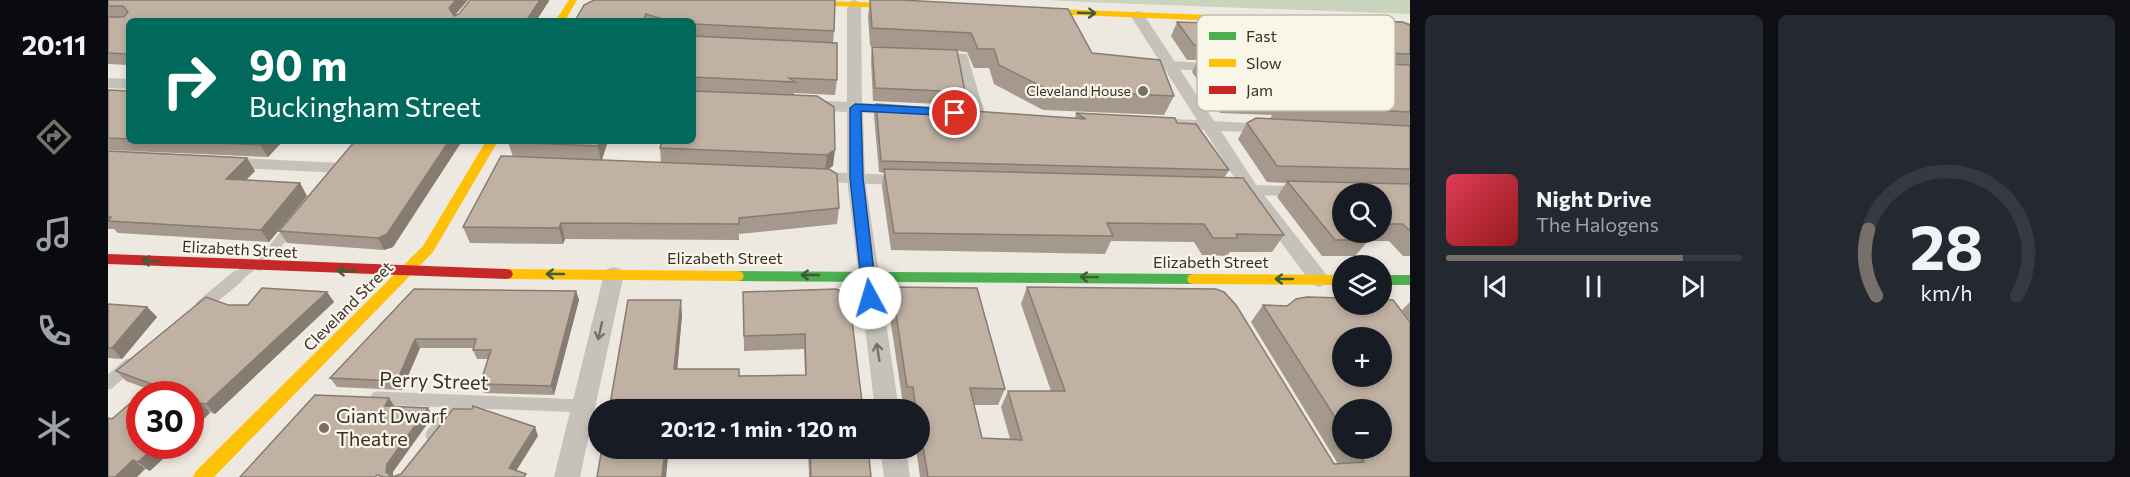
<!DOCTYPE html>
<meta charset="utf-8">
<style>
body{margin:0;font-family:Commissioner,sans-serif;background:#242831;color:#f1f3f6;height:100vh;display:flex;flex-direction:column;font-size:22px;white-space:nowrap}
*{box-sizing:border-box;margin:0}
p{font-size:20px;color:#9ea1a6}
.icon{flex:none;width:33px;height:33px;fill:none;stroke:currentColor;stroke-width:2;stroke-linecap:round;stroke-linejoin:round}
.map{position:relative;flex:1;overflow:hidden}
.panel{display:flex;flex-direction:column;gap:15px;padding:15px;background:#0d0f14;width:720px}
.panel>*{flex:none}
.hud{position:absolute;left:18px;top:18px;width:570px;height:126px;border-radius:9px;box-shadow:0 3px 9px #0003;background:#00695c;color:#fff;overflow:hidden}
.buttons{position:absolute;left:1224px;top:183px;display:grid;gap:12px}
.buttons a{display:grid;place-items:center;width:60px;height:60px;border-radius:50%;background:#171b24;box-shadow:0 3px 9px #0003;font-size:30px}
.speed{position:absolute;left:18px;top:381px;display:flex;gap:12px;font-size:30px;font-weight:700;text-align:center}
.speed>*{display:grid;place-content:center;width:78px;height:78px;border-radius:50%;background:#171b24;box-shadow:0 3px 9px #0003;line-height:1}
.speed .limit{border:9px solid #d22;background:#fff;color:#111}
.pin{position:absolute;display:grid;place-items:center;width:51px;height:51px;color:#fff;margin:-26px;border:3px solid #fff;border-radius:50%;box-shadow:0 2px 6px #0007}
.me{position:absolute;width:66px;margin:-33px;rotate:354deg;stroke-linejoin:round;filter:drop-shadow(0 0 4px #0008)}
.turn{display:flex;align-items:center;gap:21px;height:126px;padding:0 24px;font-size:27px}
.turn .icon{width:78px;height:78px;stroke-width:2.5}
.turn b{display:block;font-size:42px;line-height:51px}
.panel .widget{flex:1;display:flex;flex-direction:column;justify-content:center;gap:9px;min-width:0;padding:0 21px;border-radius:9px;background:#242831}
.panel .dial{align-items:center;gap:0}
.dial svg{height:156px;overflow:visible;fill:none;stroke:#363941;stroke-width:7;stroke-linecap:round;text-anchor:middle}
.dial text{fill:#f1f3f6;stroke:none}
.song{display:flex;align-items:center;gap:18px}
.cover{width:72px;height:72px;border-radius:9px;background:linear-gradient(135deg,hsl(350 70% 55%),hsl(0 70% 35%))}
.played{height:6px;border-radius:3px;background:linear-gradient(90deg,#777069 80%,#363941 80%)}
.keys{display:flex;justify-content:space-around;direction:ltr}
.panel .tiles{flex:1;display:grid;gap:15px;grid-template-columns:repeat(2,1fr)}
.trip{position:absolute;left:480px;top:399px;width:342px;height:60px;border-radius:30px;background:#171b24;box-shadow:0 3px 9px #0003;font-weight:700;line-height:60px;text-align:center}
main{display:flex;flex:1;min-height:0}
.tab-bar{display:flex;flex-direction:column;width:108px;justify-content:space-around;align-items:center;background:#090b0e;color:#9ea1a6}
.tab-bar .icon{width:42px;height:42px}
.tab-bar .selected{color:#777069}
.tab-bar b{font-size:27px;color:#f1f3f6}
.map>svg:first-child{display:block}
.green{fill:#cad3bb}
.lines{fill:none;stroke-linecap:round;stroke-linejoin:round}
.lane-far2{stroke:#c6c2ba;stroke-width:8}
.lane-far1{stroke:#c6c2ba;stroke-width:10}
.lane{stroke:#c6c2ba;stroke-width:13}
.street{fill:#c6c2ba;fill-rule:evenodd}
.fast{fill:#4caf50;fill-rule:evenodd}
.slow{fill:#ffc107;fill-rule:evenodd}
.jam{fill:#c62828;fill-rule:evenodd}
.wall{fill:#a5988c;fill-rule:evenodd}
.shaded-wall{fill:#867c72}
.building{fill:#c0b1a3;stroke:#867c72;stroke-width:1.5;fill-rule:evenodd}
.oneway{stroke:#3e5c36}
.oneway2{stroke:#77716a}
.route{fill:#1a73e8;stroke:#114b97;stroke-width:1.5}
.poi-dot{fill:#777069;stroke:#f9f5e9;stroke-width:2}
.labels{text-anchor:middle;stroke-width:4.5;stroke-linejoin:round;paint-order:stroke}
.far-poi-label{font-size:14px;fill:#372f28;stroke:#f9f5e9;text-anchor:end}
.street-label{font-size:16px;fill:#372f28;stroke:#f9f5e9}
.near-street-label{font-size:20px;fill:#372f28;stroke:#f9f5e9}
.near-poi-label{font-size:20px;fill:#372f28;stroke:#f9f5e9;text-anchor:start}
.key{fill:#f9f5e9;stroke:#bfbaaf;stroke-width:1.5}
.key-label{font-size:16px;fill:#372f28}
</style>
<main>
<nav class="tab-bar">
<b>20:11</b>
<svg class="icon selected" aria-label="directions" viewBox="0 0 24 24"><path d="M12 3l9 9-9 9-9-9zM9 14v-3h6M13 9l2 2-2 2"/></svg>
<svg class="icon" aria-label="music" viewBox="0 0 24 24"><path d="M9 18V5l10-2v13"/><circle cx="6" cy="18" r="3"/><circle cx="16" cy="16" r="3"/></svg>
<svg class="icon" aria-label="phone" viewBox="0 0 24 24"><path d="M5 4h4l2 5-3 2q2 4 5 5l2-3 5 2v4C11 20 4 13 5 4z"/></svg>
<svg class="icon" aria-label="climate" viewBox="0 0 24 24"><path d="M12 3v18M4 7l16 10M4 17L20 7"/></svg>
</nav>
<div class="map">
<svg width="1302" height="477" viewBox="0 0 1302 477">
<rect width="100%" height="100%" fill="#ede9e1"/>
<path class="green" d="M938,0H1302V14L977,2Z"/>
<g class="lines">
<path class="lane-far2" d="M1061,65L1100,67"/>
<g class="lane-far1">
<path d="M129,163L232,168"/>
<path d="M715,177L789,180"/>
<path d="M1140,190L1185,191"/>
<path d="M151,266L183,227"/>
<path d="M127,279L142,267"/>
</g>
<g class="lane">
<path d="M94,306L129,277"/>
<path d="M0,383L21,365"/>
<path d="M269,398L474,406"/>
<path d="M324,435L350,402"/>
</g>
<g class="street">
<path d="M747,0L753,4L754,103L792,105L800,110L792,115L755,113L757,179L791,410H767L739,179V112L699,110L691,105L699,100L739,102V10L742,1Z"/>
<path d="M1029,11L1034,12L1106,121L1170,125L1172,128L1170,131L1164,133L1113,131L1149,186L1218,274L1221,279L1218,284L1211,287L1204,284L1137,194L1096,130L1058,127L1056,124L1064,119L1089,120L1022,15Z"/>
<path d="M824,52L859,54L877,114L875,117H863L861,114L848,61L819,59V53Z"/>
<path d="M0,78L21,79V89L0,88Z"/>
<path d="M506,267L513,269L516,274L472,477H446L496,274L499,269Z"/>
<path d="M772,448H798L802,477H776Z"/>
</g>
<g class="fast">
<path d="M629,271L1086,274L1091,275L1093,279L1091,283L1086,284L629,281L624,280L622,276L624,272Z"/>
<rect x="1274" y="275" width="28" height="10"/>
</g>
<g class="slow">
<path d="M461,0H469L457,21H447Z"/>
<path d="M648,0L800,3L804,6L800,9L652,3Z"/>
<path d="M924,8L1302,23V29L921,13L920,11Z"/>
<path d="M378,141H390L325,252L106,477H85L88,471L315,246Z"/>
<path d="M398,269L629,271L634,272L636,276L634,280L629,281L398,279L393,278L391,274L393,270Z"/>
<path d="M1086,274L1234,275V285L1086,284L1081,283L1079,279L1081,275Z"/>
</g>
<path class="jam" d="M0,254L398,269L403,270L405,274L403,278L398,279L0,264Z"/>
</g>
<g class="wall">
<path d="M0,0L348,15L351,14L362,0H441V1L428,21H21V65L0,64V17H16H0Z"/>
<path d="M762,0L984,53L1066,96L1056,115L935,110L886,84L881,68H866L859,52L849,51L857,92L854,105L765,101L763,60L764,47H773L762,46L760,16Z"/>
<path d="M476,5L726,31L725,43L729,80L727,95L686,93V95L725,166L720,169L731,208L729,224L631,234V240L457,239L455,244L362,243L355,227L405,157L400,142L401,141H500L494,160L553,163L552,148L553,142L537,141H585V21H467Z"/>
<path d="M1199,18L1302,25V256H1295L1281,241H1260L1247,256H1214L1169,197L1178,183L1159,182L1130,139L1139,123L1162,119L1164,115L1112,113L1084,72L1090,60H1079L1063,36L1069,22L1161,25L1163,22L1196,23ZM1274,194V232H1234Z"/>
<path d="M0,90L21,91V141H175L160,157L0,150Z"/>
<path d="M768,104L967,118L968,113L1069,123L1121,170L1116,178L1176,235L1164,252H1122L1119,256L1094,255L1086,242L1003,241L997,254L783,250L774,187L776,173L771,172L766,115Z"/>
<path d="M247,141H354L285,247L276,250L179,243L171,231Z"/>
<path d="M0,151L147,171L138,180L192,183L199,196L161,242L10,233L6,229H0Z"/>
<path d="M784,287L897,389L890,405H866L874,438L902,439L893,407L900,391H943L913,304L919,287L1226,464H1230L1143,322L1155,305L1302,477H812L808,448H812V410H801L800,404H795L780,304ZM1234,410L1274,448H1234Z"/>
<path d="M306,289L468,291L471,300L446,395L376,393L372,384L380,359H369L365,350V348H312L294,390L229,387L222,378Z"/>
<path d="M728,289L755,410H501L574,315L569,369L631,376L697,375L696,349L636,351L635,292Z"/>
<path d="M219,292L226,302L107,414L18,381L8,371L140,305Z"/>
<path d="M1302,302V321L1294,310Z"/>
<path d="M0,304L39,307L49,317L14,359L0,358Z"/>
<path d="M4,419L42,471L37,469L29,477H0Z"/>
<path d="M700,448H760L763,477H701Z"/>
</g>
<g class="shaded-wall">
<path d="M348,0H360L344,19L341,8Z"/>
<path d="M432,0H441V1L428,21H418Z"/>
<path d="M156,141H175L160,157L152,145Z"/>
<path d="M341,141H354L285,247L276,250L270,238Z"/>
<path d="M492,141H500L493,162L490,146Z"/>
<path d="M727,150L725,166L717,171L719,155Z"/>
<path d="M139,158L147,171L127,191L118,179Z"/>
<path d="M192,183L199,196L161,242L153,230Z"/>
<path d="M453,223L457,239L455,244L451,228Z"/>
<path d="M468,291L471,300L446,395L443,386Z"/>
<path d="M219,292L226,302L107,414L98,404Z"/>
<path d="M573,300L574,315L568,384L566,369Z"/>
<path d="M39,307L49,317L14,359L4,348Z"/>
<path d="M307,339L312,348L294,390L289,381Z"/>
<path d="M281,398L287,407L277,406Z"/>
<path d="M93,403L102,413L82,432V412Z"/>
<path d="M320,408L325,416L285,472V477L278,472L279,464Z"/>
<path d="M427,427L430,436L405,476L401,468Z"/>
<path d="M48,446H69L42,471L30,462Z"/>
<path d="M557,448H561L558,477H554Z"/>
<path d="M25,460L37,469L29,477H7Z"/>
</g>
<g class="building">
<path d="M0,0H348L341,8L346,16L351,14L362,0H432L418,21H21V54L0,53V17H16L20,12L15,6H0Z"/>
<path d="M486,0H727L726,31L585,24V21H561L538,14L535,21H467L476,5Z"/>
<path d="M762,0H793L960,9L984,53L1052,60L1066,96L941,90L891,65L886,49H870L863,33L764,28Z"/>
<path d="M1199,18L1295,22L1302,25V54L1086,45L1069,22L1162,25L1163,22L1204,24Z"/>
<path d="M585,36L729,43V80L681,78L687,82L585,77Z"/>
<path d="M764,47L849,50L857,92L767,88Z"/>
<path d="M1091,57L1302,65V112L1170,105L1179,100L1120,97Z"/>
<path d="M0,90L21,91V139L0,138Z"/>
<path d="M585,91L709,96L726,107L727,150L719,155L552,148L554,141H585Z"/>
<path d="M768,104L978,119L968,113L1067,118L1069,123L1088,124L1121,170L773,161Z"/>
<path d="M1148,118L1302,126V169L1169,166L1139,123Z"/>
<path d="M67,141H156L152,145Z"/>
<path d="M247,141H341L279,234L270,238L171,231Z"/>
<path d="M401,141H492L490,146L400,142Z"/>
<path d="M0,151L139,158L118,179L192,183L153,230L0,221L3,217H0Z"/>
<path d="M393,156L721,169L729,174L731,208L631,218V224L453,223L451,228L355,227Z"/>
<path d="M776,169L1135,178L1176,235L1128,234L1130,238H1105L1096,224L999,223L1005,236L786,233Z"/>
<path d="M1179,181L1302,184V231L1295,224H1274V194H1234V232H1254L1261,240H1227Z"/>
<path d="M784,287L869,288L897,389L862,388L874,438L914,440L900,391H957L919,287L1108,289L1116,292L1128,305L1226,464L1256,462L1248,448H1274V410H1234V428L1155,305L1179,306L1188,299L1199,297L1234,298V304H1274V299L1285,300L1302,322V477H820L812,428V410H808L805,387H799ZM1234,338H1274V376H1234Z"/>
<path d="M154,288L219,292L98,404L93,403L82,412V394H33L44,384L8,371L98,297L120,305H140Z"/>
<path d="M306,289L468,291L443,386L372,384L383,350H365L368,339H307L289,381L222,378Z"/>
<path d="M728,289L741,296L755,410H501L520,300H573L566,369H631V376L698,375L697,334L636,336L635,292Z"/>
<path d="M0,304L39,307L4,348H0Z"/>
<path d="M32,395V446H48L30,462L25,460L7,477H0V418L4,419Z"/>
<path d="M207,395L281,398L277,406L320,408L279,464L278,472L284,477H275L269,475L267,477H132Z"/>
<path d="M365,406L427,427L401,468L418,474L416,477H284L293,474L345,409H364Z"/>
<path d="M494,448H557L554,477H489Z"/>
<path d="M702,448H760L763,477H703Z"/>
</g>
<defs><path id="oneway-shaft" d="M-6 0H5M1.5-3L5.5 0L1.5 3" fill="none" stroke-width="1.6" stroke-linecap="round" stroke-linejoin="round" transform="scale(1.5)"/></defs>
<g class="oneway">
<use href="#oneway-shaft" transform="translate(979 13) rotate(2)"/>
<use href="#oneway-shaft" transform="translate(43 261) rotate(-177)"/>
<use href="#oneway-shaft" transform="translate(238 271) rotate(-178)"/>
<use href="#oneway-shaft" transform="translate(447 274) rotate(180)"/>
<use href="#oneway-shaft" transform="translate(702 275) rotate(-180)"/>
<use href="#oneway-shaft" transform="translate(981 277) rotate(-179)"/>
<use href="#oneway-shaft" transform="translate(1176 279) rotate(-180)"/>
</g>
<g class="oneway2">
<use href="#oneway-shaft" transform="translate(492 331) rotate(103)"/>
<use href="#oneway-shaft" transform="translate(770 352) rotate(-99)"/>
</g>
<path class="route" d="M747,104L847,109L852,113L847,116L753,111L755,178L769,298L762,304L755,298L742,178V108Z"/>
<g class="poi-dot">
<circle cx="1035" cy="91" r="6"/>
<circle cx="216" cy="428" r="6"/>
</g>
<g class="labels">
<g class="far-poi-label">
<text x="1023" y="96">Cleveland House</text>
</g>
<g class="street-label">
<text transform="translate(132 249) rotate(3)" y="6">Elizabeth Street</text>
<text x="617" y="264">Elizabeth Street</text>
<text x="1103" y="268">Elizabeth Street</text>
<text transform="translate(240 306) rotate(-45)" y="6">Cleveland Street</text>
</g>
<g class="near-street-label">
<text transform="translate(326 381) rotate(2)" y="7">Perry Street</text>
</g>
<g class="near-poi-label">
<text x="228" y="423">Giant Dwarf<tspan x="228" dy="23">Theatre</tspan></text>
</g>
</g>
<rect x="1089" y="15" width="198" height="96" rx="9" class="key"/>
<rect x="1101" y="32" width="27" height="8" fill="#4caf50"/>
<rect x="1101" y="59" width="27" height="8" fill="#ffc107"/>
<rect x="1101" y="86" width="27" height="8" fill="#c62828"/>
<g class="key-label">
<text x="1138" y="42">Fast</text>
<text x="1138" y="69">Slow</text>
<text x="1138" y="96">Jam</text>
</g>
</svg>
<div class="buttons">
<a><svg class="icon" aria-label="search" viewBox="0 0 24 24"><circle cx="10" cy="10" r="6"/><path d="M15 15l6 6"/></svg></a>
<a><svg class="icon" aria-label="layers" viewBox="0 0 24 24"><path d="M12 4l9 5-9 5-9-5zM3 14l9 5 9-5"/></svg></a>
<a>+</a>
<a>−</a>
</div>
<div class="speed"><div class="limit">30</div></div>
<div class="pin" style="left:847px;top:113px;background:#d93025"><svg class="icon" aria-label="arrive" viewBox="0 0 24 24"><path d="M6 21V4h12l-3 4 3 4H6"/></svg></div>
<svg class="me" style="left:762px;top:298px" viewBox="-20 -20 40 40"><circle r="19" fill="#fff"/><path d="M0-13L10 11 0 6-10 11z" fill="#1a73e8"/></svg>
<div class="trip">20:12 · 1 min · 120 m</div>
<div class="hud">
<div class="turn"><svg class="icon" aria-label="right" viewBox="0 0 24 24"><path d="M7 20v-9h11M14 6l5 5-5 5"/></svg><div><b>90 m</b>Buckingham Street</div></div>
</div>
</div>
<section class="panel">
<div class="tiles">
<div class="widget">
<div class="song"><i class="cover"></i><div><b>Night Drive</b><p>The Halogens</p></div></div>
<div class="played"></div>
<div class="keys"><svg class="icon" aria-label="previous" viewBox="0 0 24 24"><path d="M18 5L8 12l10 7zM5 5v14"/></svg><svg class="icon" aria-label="pause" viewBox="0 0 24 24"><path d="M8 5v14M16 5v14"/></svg><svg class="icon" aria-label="next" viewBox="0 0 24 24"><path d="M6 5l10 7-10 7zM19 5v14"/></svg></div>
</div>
<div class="widget dial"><svg viewBox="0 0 100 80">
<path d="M14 69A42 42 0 1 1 86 69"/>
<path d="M14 69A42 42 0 0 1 10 35" stroke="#777069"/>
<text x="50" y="56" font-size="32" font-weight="700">28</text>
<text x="50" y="72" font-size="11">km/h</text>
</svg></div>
</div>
</section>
</main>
